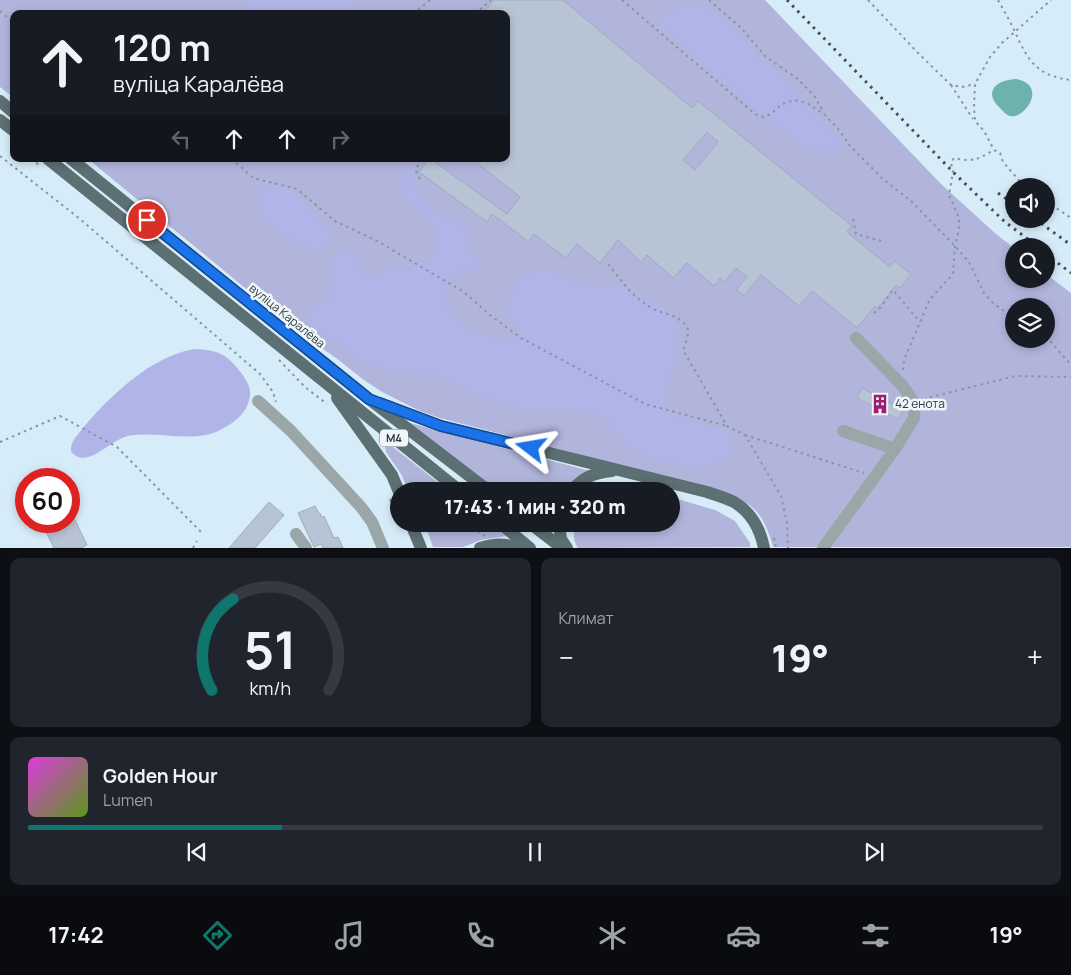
<!DOCTYPE html>
<html lang="ru">
<meta charset="utf-8">
<style>
body{margin:0;font-family:Manrope,sans-serif;background:#20242c;color:#f1f3f6;height:100vh;display:flex;flex-direction:column;font-size:19px;white-space:nowrap}
*{box-sizing:border-box;margin:0}
p{font-size:16px;color:#9ea1a6}
.icon{flex:none;width:28px;height:28px;fill:none;stroke:currentColor;stroke-width:2;stroke-linecap:round;stroke-linejoin:round}
.map{position:relative;height:548px;overflow:hidden}
.drawer{display:flex;flex-direction:column;gap:10px;padding:10px;background:#0d0f14;flex:1}
.drawer>*{flex:none}
.guide{position:absolute;left:10px;top:10px;width:500px;height:152px;border-radius:10px;box-shadow:0 2px 8px #0003;background:#171b24;color:#f1f3f6;overflow:hidden}
.fabs{position:absolute;left:1005px;top:178px;display:grid;gap:10px}
.fabs a{display:grid;place-items:center;width:50px;height:50px;border-radius:50%;background:#171b24;box-shadow:0 2px 8px #0003;font-size:25px}
.speed{position:absolute;left:15px;top:468px;display:flex;gap:10px;font-size:25px;font-weight:700;text-align:center}
.speed>*{display:grid;place-content:center;width:65px;height:65px;border-radius:50%;background:#171b24;box-shadow:0 2px 8px #0003;line-height:1}
.speed .limit{border:8px solid #d22;background:#fff;color:#111}
.pin{position:absolute;display:grid;place-items:center;width:42px;height:42px;color:#fff;margin:-21px;border:2px solid #fff;border-radius:50%;box-shadow:0 1px 5px #0007}
.me{position:absolute;width:55px;margin:-28px;rotate:284deg;stroke-linejoin:round;filter:drop-shadow(0 0 4px #0008)}
.turn{display:flex;align-items:center;gap:18px;height:105px;padding:0 20px;font-size:22px}
.turn .icon{width:65px;height:65px;stroke-width:2.5}
.turn b{display:block;font-size:35px;line-height:42px}
.lanes{display:flex;align-items:center;height:48px;padding:0 20px;background:#0003;justify-content:center;gap:25px;direction:ltr}
.lanes .off{opacity:.35}
.big{font-size:38px;font-weight:800;line-height:1.1}
.drawer .widget{flex:1;display:flex;flex-direction:column;justify-content:center;gap:8px;min-width:0;padding:0 18px;border-radius:10px;background:#20242c}
.drawer .dial{align-items:center;gap:0}
.dial svg{height:130px;overflow:visible;fill:none;stroke:#363941;stroke-width:7;stroke-linecap:round;text-anchor:middle}
.dial text{fill:#f1f3f6;stroke:none}
.song{display:flex;align-items:center;gap:15px}
.cover{width:60px;height:60px;border-radius:8px;background:linear-gradient(135deg,hsl(300 70% 55%),hsl(90 70% 35%))}
.played{height:5px;border-radius:2px;background:linear-gradient(90deg,#0f766e 25%,#363941 25%)}
.keys{display:flex;justify-content:space-around;direction:ltr}
.heat{display:flex;justify-content:space-between;align-items:center;font-size:28px;direction:ltr}
.drawer .tiles{flex:1;display:grid;gap:10px;grid-template-columns:1fr 1fr}
.widget:last-child{grid-column:span 2}
.trip{position:absolute;left:390px;top:482px;width:290px;height:50px;border-radius:25px;background:#171b24;box-shadow:0 2px 8px #0003;font-weight:800;line-height:50px;text-align:center}
.tab-bar{display:flex;height:80px;justify-content:space-around;align-items:center;background:#090b0e;color:#9ea1a6}
.tab-bar .icon{width:35px;height:35px}
.tab-bar .active{color:#0f766e}
.tab-bar b{font-size:22px;color:#f1f3f6}
.map>svg:first-child{display:block}
.green{fill:#b1b5db;fill-rule:evenodd}
.forest{fill:#b0b5e7}
.water{fill:#6cb2ad}
.building{fill:#b7c4d5;stroke:#9fabbc;fill-rule:evenodd}
.lines{fill:none;stroke-linecap:round;stroke-linejoin:round}
.path{stroke:#87969f;stroke-width:2;stroke-dasharray:2.5 4;stroke-linecap:butt}
.minor{stroke:#9ba6a8;stroke-width:12}
.major{stroke:#5c6f73;stroke-width:12}
.rail{stroke:#454e54;stroke-width:3;stroke-dasharray:2.5 5;stroke-linecap:butt}
.route-casing{stroke:#114b97;stroke-width:12}
.route{stroke:#1a73e8;stroke-width:9}
.labels{text-anchor:middle;stroke-width:5;stroke-linejoin:round;paint-order:stroke}
.shield{fill:#eff7fc;stroke:#6b7378;stroke-width:1}
.shield-label{font-size:11px;font-weight:bold;fill:#323a3f}
.street-label{font-size:12px;fill:#323a3f;stroke:#eff7fc}
.poi-label{font-size:12px;fill:#323a3f;stroke:#eff7fc;text-anchor:start}
</style>
<div class="map">
<svg width="1071" height="548" viewBox="0 0 1071 548">
<rect width="100%" height="100%" fill="#d7ecf9"/>
<g class="green">
<path d="M0,0H765L940,183L996,234L1014,248V279H1046V274L1071,293V547H773C761,504 748,501 708,488L440,418L420,411L382,392L364,380L336,358L300,333L88,159H506V14H14V98L0,87ZM1014,306H1046V339H1014Z"/>
<path d="M410,423L590,471L566,491H498Z"/>
<path d="M384,440L449,491H409L401,474L386,452Z"/>
<path d="M671,497L715,510L735,521L750,543V547L578,548C573,541 573,531 575,524H671Z"/>
<path d="M425,524H491L506,536L481,540L463,547H433Z"/>
</g>
<g class="forest">
<path d="M250,0H353L342,14H240Z"/>
<path d="M687,4H698L709,7L722,18L737,32L758,55L784,79L795,94L816,113L839,143L838,149C825,157 802,145 790,138L668,34C652,16 671,9 687,4Z"/>
<path d="M409,169H412C417,179 412,185 419,195C424,202 431,210 438,214C449,219 457,216 465,229C469,235 467,244 470,251C473,257 479,261 480,267L478,271C470,273 462,269 455,273C449,276 447,283 446,289C446,294 445,300 447,305C450,315 461,325 470,330C479,334 502,340 512,338C517,337 519,334 520,330C516,323 509,319 508,311C506,303 509,296 513,289C524,271 539,267 558,274C565,277 572,282 579,284C591,287 602,285 613,285C632,286 673,307 679,326C683,337 669,379 666,393C664,405 665,410 677,416L726,431C741,444 729,461 714,465C710,467 706,467 702,467C691,469 645,459 635,452C632,450 629,447 627,444C617,434 607,419 593,414C568,406 542,412 516,407C497,404 476,396 459,386C454,384 450,381 446,379C430,372 412,376 396,373C383,370 368,365 357,358C348,352 341,346 332,340C325,336 315,332 310,326C307,322 305,319 306,315C307,303 318,306 326,301C342,289 317,259 341,251C360,245 356,268 367,273C378,278 389,269 399,265C407,263 415,265 422,263C437,257 439,240 432,227C425,216 413,206 404,195C399,186 397,173 409,169Z"/>
<path d="M272,184C280,185 287,186 294,190C302,197 327,226 329,236C330,239 329,244 327,246C323,250 317,251 312,249C304,248 295,244 287,239C275,231 244,200 265,186C267,185 269,185 272,184Z"/>
<path d="M194,349C219,350 227,354 242,374C250,385 253,393 247,406C244,413 236,421 229,425C222,429 214,434 205,435C179,440 154,431 128,436C109,440 88,470 71,452C71,448 71,447 72,444C74,438 79,433 83,428C101,406 124,384 148,368C163,359 177,352 194,349Z"/>
</g>
<path class="water" d="M1016,79C1049,85 1024,120 1010,116C1006,115 1003,111 1000,108C983,92 996,80 1016,79Z"/>
<g class="building">
<path d="M494,0H563L692,108L698,101L852,226L847,232L890,267L895,261L911,274L900,288L896,285L877,309L875,306L857,328L812,291L799,306L761,275L744,296L736,290L747,277L736,268L724,282L720,278L714,286L687,263L673,278L647,255L641,262L618,240L600,263L577,244L566,258L534,234L528,241L492,214L487,222L419,172L429,159H431L507,214L520,197L472,159H506V14H482ZM707,132L718,142L695,170L683,160Z"/>
<path d="M862,388L903,410L898,419L857,398Z"/>
<path d="M269,502L284,515L255,548H229Z"/>
<path d="M315,506L319,514L320,513L322,518L324,516L334,538L338,537L343,548H323L321,544L314,547L298,513Z"/>
<path d="M69,508L87,545L81,548H54L41,521H69Z"/>
</g>
<g class="lines">
<g class="path">
<path d="M622,0L755,114L763,117L771,114L782,104L794,100L807,103L825,115L840,131L850,146L883,179L911,201L955,246L969,262L984,293L992,302L1014,319"/>
<path d="M709,0L740,27L766,57L798,79L815,97L824,113"/>
<path d="M868,0L919,54L951,85L962,87L975,84"/>
<path d="M998,0C1004,11 1010,21 1015,32C1028,61 1037,76 1071,80"/>
<path d="M0,11L14,23"/>
<path d="M413,14L430,0"/>
<path d="M475,14L491,0"/>
<path d="M951,85L973,119"/>
<path d="M0,156L80,219L260,374L273,392L276,402"/>
<path d="M31,159L39,165"/>
<path d="M231,159L239,165L253,178L297,189L335,221L377,241L464,292L490,315L521,338L645,404L727,426"/>
<path d="M420,179L416,171L420,159"/>
<path d="M1024,186L1003,162L1000,153L994,150L984,131L975,121L974,107L975,84L990,57L1002,43L1051,0"/>
<path d="M1046,201L1071,218"/>
<path d="M853,219L856,234L882,241"/>
<path d="M608,264C621,280 632,297 650,307C662,315 678,313 687,327C690,334 685,344 683,350L727,426L745,435L781,496L787,523L788,548"/>
<path d="M874,313L880,308L893,290L920,322"/>
<path d="M1044,339L1051,342L1071,365"/>
<path d="M279,360L305,387L327,404"/>
<path d="M903,370L904,360L930,299L953,274L955,246L959,229V218L949,195L953,172L951,163L954,158C973,162 977,160 994,150"/>
<path d="M924,400L931,397L1015,376L1071,377"/>
<path d="M745,435L864,473"/>
<path d="M0,442L60,416L117,447L203,534"/>
<path d="M390,499L399,520"/>
<path d="M467,524L485,536"/>
<path d="M774,538L776,548"/>
<path d="M193,548L197,541"/>
</g>
<g class="minor">
<path d="M258,401L291,431L361,507L372,522L383,548"/>
<path d="M843,431L895,449"/>
<path d="M296,534L306,548"/>
<path d="M823,548L895,449L914,418L915,404L902,385L856,338"/>
</g>
<g class="major">
<path d="M0,101L14,113"/>
<path d="M0,120L14,131"/>
<path d="M48,159L460,491"/>
<path d="M71,159L369,399L489,491"/>
<path d="M337,398L392,475L399,492"/>
<path d="M380,403L441,426L707,492C716,495 726,498 734,502C751,512 760,528 764,548"/>
<path d="M571,491C584,477 593,473 612,471"/>
<path d="M411,524L421,548"/>
<path d="M501,524L530,548"/>
<path d="M531,524L562,548"/>
<path d="M559,524L561,539L567,548"/>
<path d="M480,548C492,544 504,542 516,548"/>
</g>
<g class="rail">
<path d="M787,0L953,172L1005,222L1037,246"/>
<path d="M998,193L1014,204"/>
<path d="M1035,219L1071,245"/>
<path d="M1046,254L1071,273"/>
</g>
</g>
<g class="lines">
<defs>
<path id="route" d="M147,220L369,399L441,426L531,448"/>
</defs>
<use href="#route" class="route-casing"/>
<use href="#route" class="route"/>
</g>
<defs>
<symbol id="building-bare" viewBox="-9 -9 18 18"><path d="M-4-6H4V6H1V3H-1V6H-4ZM-2.5-4.3h1.7v1.8h-1.7ZM.8-4.3h1.7v1.8H.8ZM-2.5-1h1.7V.8h-1.7ZM.8-1h1.7V.8H.8Z" fill="#9d1c6f" stroke="#eff7fc" stroke-width="2.5" paint-order="stroke"/></symbol>
</defs>
<g fill-rule="evenodd">
<use href="#building-bare" x="866" y="390" width="28" height="28"/>
</g>
<g class="labels">
<rect class="shield" x="380" y="429.5" width="28" height="17" rx="4"/>
<g class="shield-label">
<text x="394" y="442">М4</text>
</g>
<g class="street-label">
<text transform="translate(287 316) rotate(39)" y="4">вуліца Каралёва</text>
</g>
<g class="poi-label">
<text x="895" y="408">42 енота</text>
</g>
</g>
</svg>
<div class="fabs">
<a><svg class="icon" aria-label="sound" viewBox="0 0 24 24"><path d="M4 9h4l5-4v14l-5-4H4zM17 9q2 3 0 6"/></svg></a>
<a><svg class="icon" aria-label="search" viewBox="0 0 24 24"><circle cx="10" cy="10" r="6"/><path d="M15 15l6 6"/></svg></a>
<a><svg class="icon" aria-label="layers" viewBox="0 0 24 24"><path d="M12 4l9 5-9 5-9-5zM3 14l9 5 9-5"/></svg></a>
</div>
<div class="speed"><div class="limit">60</div></div>
<div class="pin" style="left:147px;top:220px;background:#d93025"><svg class="icon" aria-label="arrive" viewBox="0 0 24 24"><path d="M6 21V4h12l-3 4 3 4H6"/></svg></div>
<svg class="me" style="left:531px;top:448px" viewBox="-20 -20 40 40"><path d="M0-17L14 15 0 8-14 15z" fill="#1a73e8" stroke="#fff" stroke-width="4"/></svg>
<div class="trip">17:43 · 1 мин · 320 m</div>
<div class="guide">
<div class="turn"><svg class="icon" aria-label="ahead" viewBox="0 0 24 24"><path d="M12 20V5M6 11l6-6 6 6"/></svg><div><b>120 m</b>вуліца Каралёва</div></div>
<div class="lanes"><svg class="icon off" aria-label="left" viewBox="0 0 24 24"><path d="M17 20v-9H6M10 6l-5 5 5 5"/></svg><svg class="icon" aria-label="ahead" viewBox="0 0 24 24"><path d="M12 20V5M6 11l6-6 6 6"/></svg><svg class="icon" aria-label="ahead" viewBox="0 0 24 24"><path d="M12 20V5M6 11l6-6 6 6"/></svg><svg class="icon off" aria-label="right" viewBox="0 0 24 24"><path d="M7 20v-9h11M14 6l5 5-5 5"/></svg></div>
</div>
</div>
<section class="drawer">
<div class="tiles">
<div class="widget dial"><svg viewBox="0 0 100 80">
<path d="M14 69A42 42 0 1 1 86 69"/>
<path d="M14 69A42 42 0 0 1 27 13" stroke="#0f766e"/>
<text x="50" y="56" font-size="32" font-weight="700">51</text>
<text x="50" y="72" font-size="11">km/h</text>
</svg></div>
<div class="widget"><p>Климат</p>
<div class="heat"><a>−</a><b class="big">19°</b><a>+</a></div>
</div>
<div class="widget">
<div class="song"><i class="cover"></i><div><b>Golden Hour</b><p>Lumen</p></div></div>
<div class="played"></div>
<div class="keys"><svg class="icon" aria-label="previous" viewBox="0 0 24 24"><path d="M18 5L8 12l10 7zM5 5v14"/></svg><svg class="icon" aria-label="pause" viewBox="0 0 24 24"><path d="M8 5v14M16 5v14"/></svg><svg class="icon" aria-label="next" viewBox="0 0 24 24"><path d="M6 5l10 7-10 7zM19 5v14"/></svg></div>
</div>
</div>
</section>
<nav class="tab-bar">
<b>17:42</b>
<svg class="icon active" aria-label="directions" viewBox="0 0 24 24"><path d="M12 3l9 9-9 9-9-9zM9 14v-3h6M13 9l2 2-2 2"/></svg>
<svg class="icon" aria-label="music" viewBox="0 0 24 24"><path d="M9 18V5l10-2v13"/><circle cx="6" cy="18" r="3"/><circle cx="16" cy="16" r="3"/></svg>
<svg class="icon" aria-label="phone" viewBox="0 0 24 24"><path d="M5 4h4l2 5-3 2q2 4 5 5l2-3 5 2v4C11 20 4 13 5 4z"/></svg>
<svg class="icon" aria-label="climate" viewBox="0 0 24 24"><path d="M12 3v18M4 7l16 10M4 17L20 7"/></svg>
<svg class="icon" aria-label="car" viewBox="0 0 24 24"><path d="M5 17H2v-5l4-1 3-4h7l3 4 3 1v5h-3M9 17h6M6 11h13"/><circle cx="7" cy="17" r="2"/><circle cx="17" cy="17" r="2"/></svg>
<svg class="icon" aria-label="filters" viewBox="0 0 24 24"><path d="M4 7h16M4 17h16"/><circle cx="9" cy="7" r="2"/><circle cx="15" cy="17" r="2"/></svg>
<b>19°</b>
</nav>
